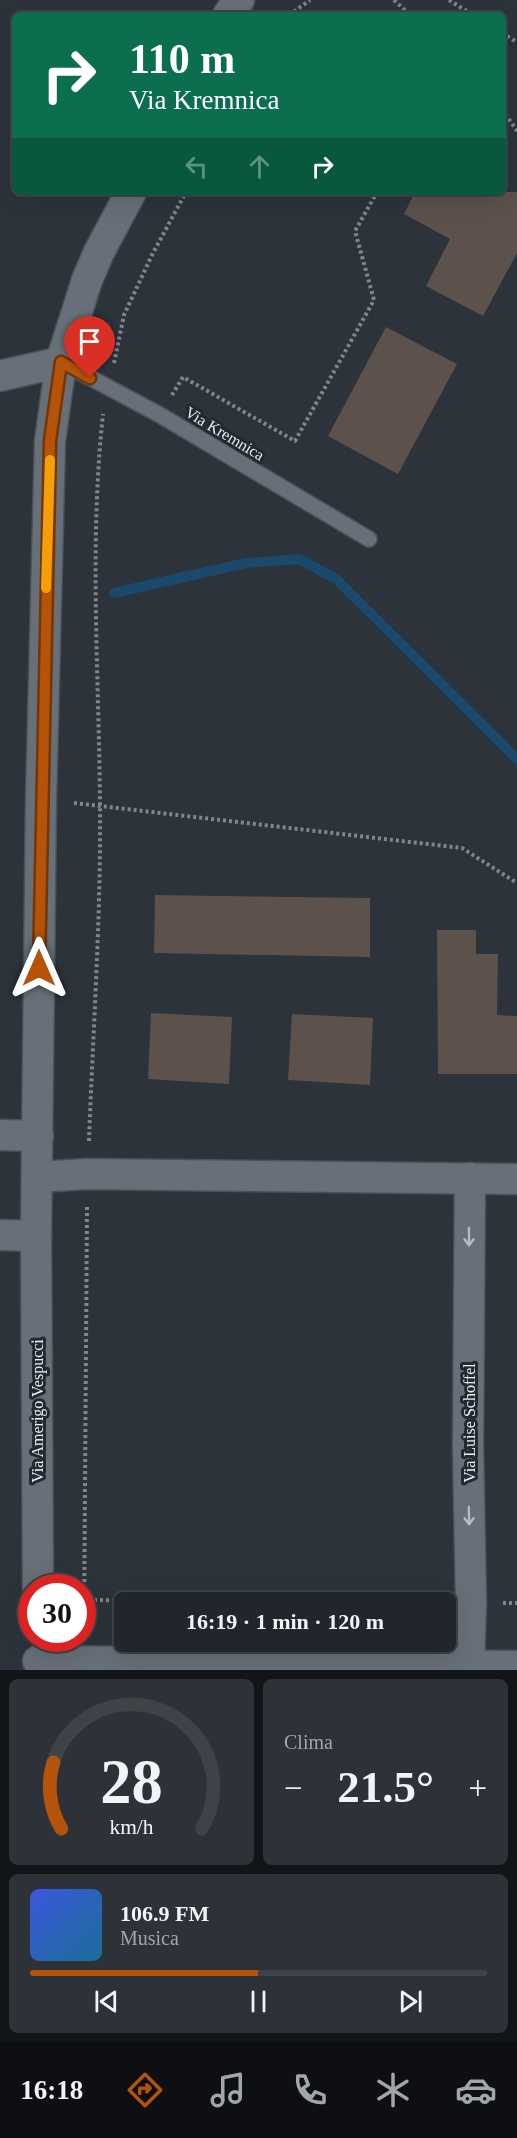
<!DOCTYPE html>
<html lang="it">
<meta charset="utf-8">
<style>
body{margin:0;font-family:"Times New Roman",serif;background:#2d3238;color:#f1f3f6;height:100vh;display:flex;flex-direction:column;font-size:22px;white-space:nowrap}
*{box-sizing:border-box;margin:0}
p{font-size:20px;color:#a2a5a9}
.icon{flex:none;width:33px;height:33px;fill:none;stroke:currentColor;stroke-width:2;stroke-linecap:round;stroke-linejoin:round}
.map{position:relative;height:1670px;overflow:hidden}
.sheet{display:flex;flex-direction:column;gap:9px;padding:9px;background:#121518;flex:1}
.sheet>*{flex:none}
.top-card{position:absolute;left:12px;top:12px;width:494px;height:183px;border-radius:9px;box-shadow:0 6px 24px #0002,0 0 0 2px #3e4348;background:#0b6e4f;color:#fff;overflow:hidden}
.speed{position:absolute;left:18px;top:1574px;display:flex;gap:12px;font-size:30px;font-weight:700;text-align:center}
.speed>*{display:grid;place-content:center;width:78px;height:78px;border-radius:50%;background:#21262c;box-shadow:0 6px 24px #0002,0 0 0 2px #3e4348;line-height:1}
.speed .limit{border:9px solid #d22;background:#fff;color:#111}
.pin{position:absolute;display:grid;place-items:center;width:51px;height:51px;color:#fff;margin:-62px -26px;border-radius:50% 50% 50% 0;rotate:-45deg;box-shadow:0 0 6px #0007}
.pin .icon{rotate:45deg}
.me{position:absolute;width:66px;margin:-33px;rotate:0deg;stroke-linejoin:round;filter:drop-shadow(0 0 4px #0008)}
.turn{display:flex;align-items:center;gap:21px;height:126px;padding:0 18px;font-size:27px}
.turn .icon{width:78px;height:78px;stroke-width:2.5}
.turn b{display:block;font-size:42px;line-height:51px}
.lanes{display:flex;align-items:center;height:57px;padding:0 18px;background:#0003;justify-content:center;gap:30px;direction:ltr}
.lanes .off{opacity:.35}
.big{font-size:45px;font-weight:700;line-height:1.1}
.sheet .widget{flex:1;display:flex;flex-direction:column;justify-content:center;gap:9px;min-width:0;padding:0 21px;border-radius:9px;background:#2d3238}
.sheet .dial{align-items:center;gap:0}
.dial svg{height:156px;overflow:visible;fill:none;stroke:#3e4348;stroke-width:7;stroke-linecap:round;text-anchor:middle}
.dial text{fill:#f1f3f6;stroke:none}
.song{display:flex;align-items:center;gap:18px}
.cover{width:72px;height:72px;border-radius:9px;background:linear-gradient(135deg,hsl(230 70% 55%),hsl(200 70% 35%))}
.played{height:6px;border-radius:3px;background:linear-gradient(90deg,#b45309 50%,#3e4348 50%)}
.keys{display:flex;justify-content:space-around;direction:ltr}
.heat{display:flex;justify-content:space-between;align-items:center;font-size:33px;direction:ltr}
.sheet .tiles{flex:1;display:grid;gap:9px;grid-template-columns:1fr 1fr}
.widget:last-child{grid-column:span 2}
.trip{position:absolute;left:114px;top:1592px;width:342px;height:60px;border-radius:9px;background:#21262c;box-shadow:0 6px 24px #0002,0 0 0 2px #3e4348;font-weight:700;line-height:60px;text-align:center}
.menu{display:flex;height:96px;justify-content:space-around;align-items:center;background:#0d0f12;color:#a2a5a9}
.menu .icon{width:42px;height:42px}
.menu .selected{color:#b45309}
.menu b{font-size:27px;color:#f1f3f6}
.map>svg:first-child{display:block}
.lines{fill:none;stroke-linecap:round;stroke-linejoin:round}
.stream{stroke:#1b496c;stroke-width:10}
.building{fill:#5c514b}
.lane-casing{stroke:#4c5158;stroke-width:18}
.street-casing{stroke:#4c5158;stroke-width:33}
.path{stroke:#81868d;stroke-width:4;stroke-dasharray:3 3;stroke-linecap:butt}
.lane{stroke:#676f78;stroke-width:15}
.street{stroke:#676f78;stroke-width:30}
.oneway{stroke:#b6bbc2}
.route-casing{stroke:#753606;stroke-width:15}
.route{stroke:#b45309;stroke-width:10}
.slow{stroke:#f59e0b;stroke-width:10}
.labels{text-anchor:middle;stroke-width:6;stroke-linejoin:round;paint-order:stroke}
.street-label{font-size:16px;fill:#eaeef3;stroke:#222930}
</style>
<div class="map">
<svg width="517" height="1670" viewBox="0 0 517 1670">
<rect width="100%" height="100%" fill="#2c333b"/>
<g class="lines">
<path class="stream" d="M114,593L246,563L299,559L336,579L517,759"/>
</g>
<g class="building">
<path d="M415,192H517V253L483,316L426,286L450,239L404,214Z"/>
<path d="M386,327L457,364L398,474L328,436Z"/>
<path d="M155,895L370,898V957L154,953Z"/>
<path d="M437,930H476V954H498L497,1015L517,1016V1074H438Z"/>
<path d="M151,1013L232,1017L229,1084L148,1079Z"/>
<path d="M292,1014L373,1018L370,1085L288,1080Z"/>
</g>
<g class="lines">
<defs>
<path id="lane" d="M61,362L160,415L369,539"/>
<g id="street">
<path d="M228,15L239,0"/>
<path d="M0,376L61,362"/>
<path d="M0,1135L38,1136"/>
<path d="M37,1177L88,1174L517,1179"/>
<path d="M0,1235L36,1236"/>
<path d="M38,1587L36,1236L41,800L50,441L61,362L87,280L99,252L131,192"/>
<path d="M38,1661L517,1666"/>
<path d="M469,1667L471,1602L468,1447L470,1178"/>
</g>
</defs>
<use href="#lane" class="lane-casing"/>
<use href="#street" class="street-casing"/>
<g class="path">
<path d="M394,0L410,15"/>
<path d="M449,0L473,15"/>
<path d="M289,15L310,0"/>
<path d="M502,33L517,42"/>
<path d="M502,109L517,131"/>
<path d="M114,363L124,315L152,255L186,192"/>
<path d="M172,395L183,377L295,441L374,300L355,231L377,192"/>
<path d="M74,803L462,848L517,883"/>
<path d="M89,1141C93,1030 101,917 100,805C99,675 89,544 103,414"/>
<path d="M82,1600L415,1602"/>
<path d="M503,1603H517"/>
<path d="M84,1630L87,1206"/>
</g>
<use href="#lane" class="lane"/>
<use href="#street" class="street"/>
</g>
<defs><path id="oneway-shaft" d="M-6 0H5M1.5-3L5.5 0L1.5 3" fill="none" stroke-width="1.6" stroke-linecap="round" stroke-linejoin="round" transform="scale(1.5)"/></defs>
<g class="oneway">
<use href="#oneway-shaft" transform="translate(469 1237) rotate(90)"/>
<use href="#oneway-shaft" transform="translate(469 1516) rotate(89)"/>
</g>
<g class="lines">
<defs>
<path id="route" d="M39,968L50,441L61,362L90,378"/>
</defs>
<use href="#route" class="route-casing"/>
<use href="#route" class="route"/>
<path class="slow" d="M46,588L50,460"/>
</g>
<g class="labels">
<g class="street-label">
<text transform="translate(225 433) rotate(31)" y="6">Via Kremnica</text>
<text transform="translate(37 1411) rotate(-90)" y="6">Via Amerigo Vespucci</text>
<text transform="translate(469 1423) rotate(-90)" y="6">Via Luise Schoffel</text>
</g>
</g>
</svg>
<div class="speed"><div class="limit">30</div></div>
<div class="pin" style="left:90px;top:378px;background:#d93025"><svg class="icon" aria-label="arrive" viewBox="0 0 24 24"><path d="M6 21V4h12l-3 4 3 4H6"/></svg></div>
<svg class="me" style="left:39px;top:968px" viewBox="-20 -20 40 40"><path d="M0-17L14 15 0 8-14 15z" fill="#b45309" stroke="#fff" stroke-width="4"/></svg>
<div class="trip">16:19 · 1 min · 120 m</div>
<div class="top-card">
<div class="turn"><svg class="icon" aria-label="right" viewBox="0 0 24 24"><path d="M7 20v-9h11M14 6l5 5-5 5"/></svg><div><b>110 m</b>Via Kremnica</div></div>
<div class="lanes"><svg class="icon off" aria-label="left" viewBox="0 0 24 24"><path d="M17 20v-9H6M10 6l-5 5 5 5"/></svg><svg class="icon off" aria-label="ahead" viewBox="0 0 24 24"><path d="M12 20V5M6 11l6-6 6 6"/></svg><svg class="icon" aria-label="right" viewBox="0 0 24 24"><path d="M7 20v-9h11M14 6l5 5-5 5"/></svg></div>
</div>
</div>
<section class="sheet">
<div class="tiles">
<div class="widget dial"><svg viewBox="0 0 100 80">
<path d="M14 69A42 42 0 1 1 86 69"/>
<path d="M14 69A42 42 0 0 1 10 35" stroke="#b45309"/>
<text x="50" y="56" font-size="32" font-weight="700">28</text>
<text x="50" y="72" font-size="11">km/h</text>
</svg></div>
<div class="widget"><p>Clima</p>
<div class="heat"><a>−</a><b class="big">21.5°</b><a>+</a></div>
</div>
<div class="widget">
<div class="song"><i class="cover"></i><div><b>106.9 FM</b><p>Musica</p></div></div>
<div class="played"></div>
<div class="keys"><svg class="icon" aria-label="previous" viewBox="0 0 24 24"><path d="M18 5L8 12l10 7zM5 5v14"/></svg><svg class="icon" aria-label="pause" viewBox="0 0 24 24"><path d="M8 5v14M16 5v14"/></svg><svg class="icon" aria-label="next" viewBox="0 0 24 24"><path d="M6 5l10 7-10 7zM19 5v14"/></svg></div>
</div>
</div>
</section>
<nav class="menu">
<b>16:18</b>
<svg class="icon selected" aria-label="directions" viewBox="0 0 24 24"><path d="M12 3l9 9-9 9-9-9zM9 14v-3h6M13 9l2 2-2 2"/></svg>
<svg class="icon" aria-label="music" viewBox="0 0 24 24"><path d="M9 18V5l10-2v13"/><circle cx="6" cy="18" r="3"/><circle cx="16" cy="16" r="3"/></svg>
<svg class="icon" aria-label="phone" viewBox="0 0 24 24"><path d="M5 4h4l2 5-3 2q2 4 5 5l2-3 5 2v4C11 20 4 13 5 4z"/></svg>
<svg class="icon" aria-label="climate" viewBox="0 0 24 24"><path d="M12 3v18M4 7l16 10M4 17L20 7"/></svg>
<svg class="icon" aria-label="car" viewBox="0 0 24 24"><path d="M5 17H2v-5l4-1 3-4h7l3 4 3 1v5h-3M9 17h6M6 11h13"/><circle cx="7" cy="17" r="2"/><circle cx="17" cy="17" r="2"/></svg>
</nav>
